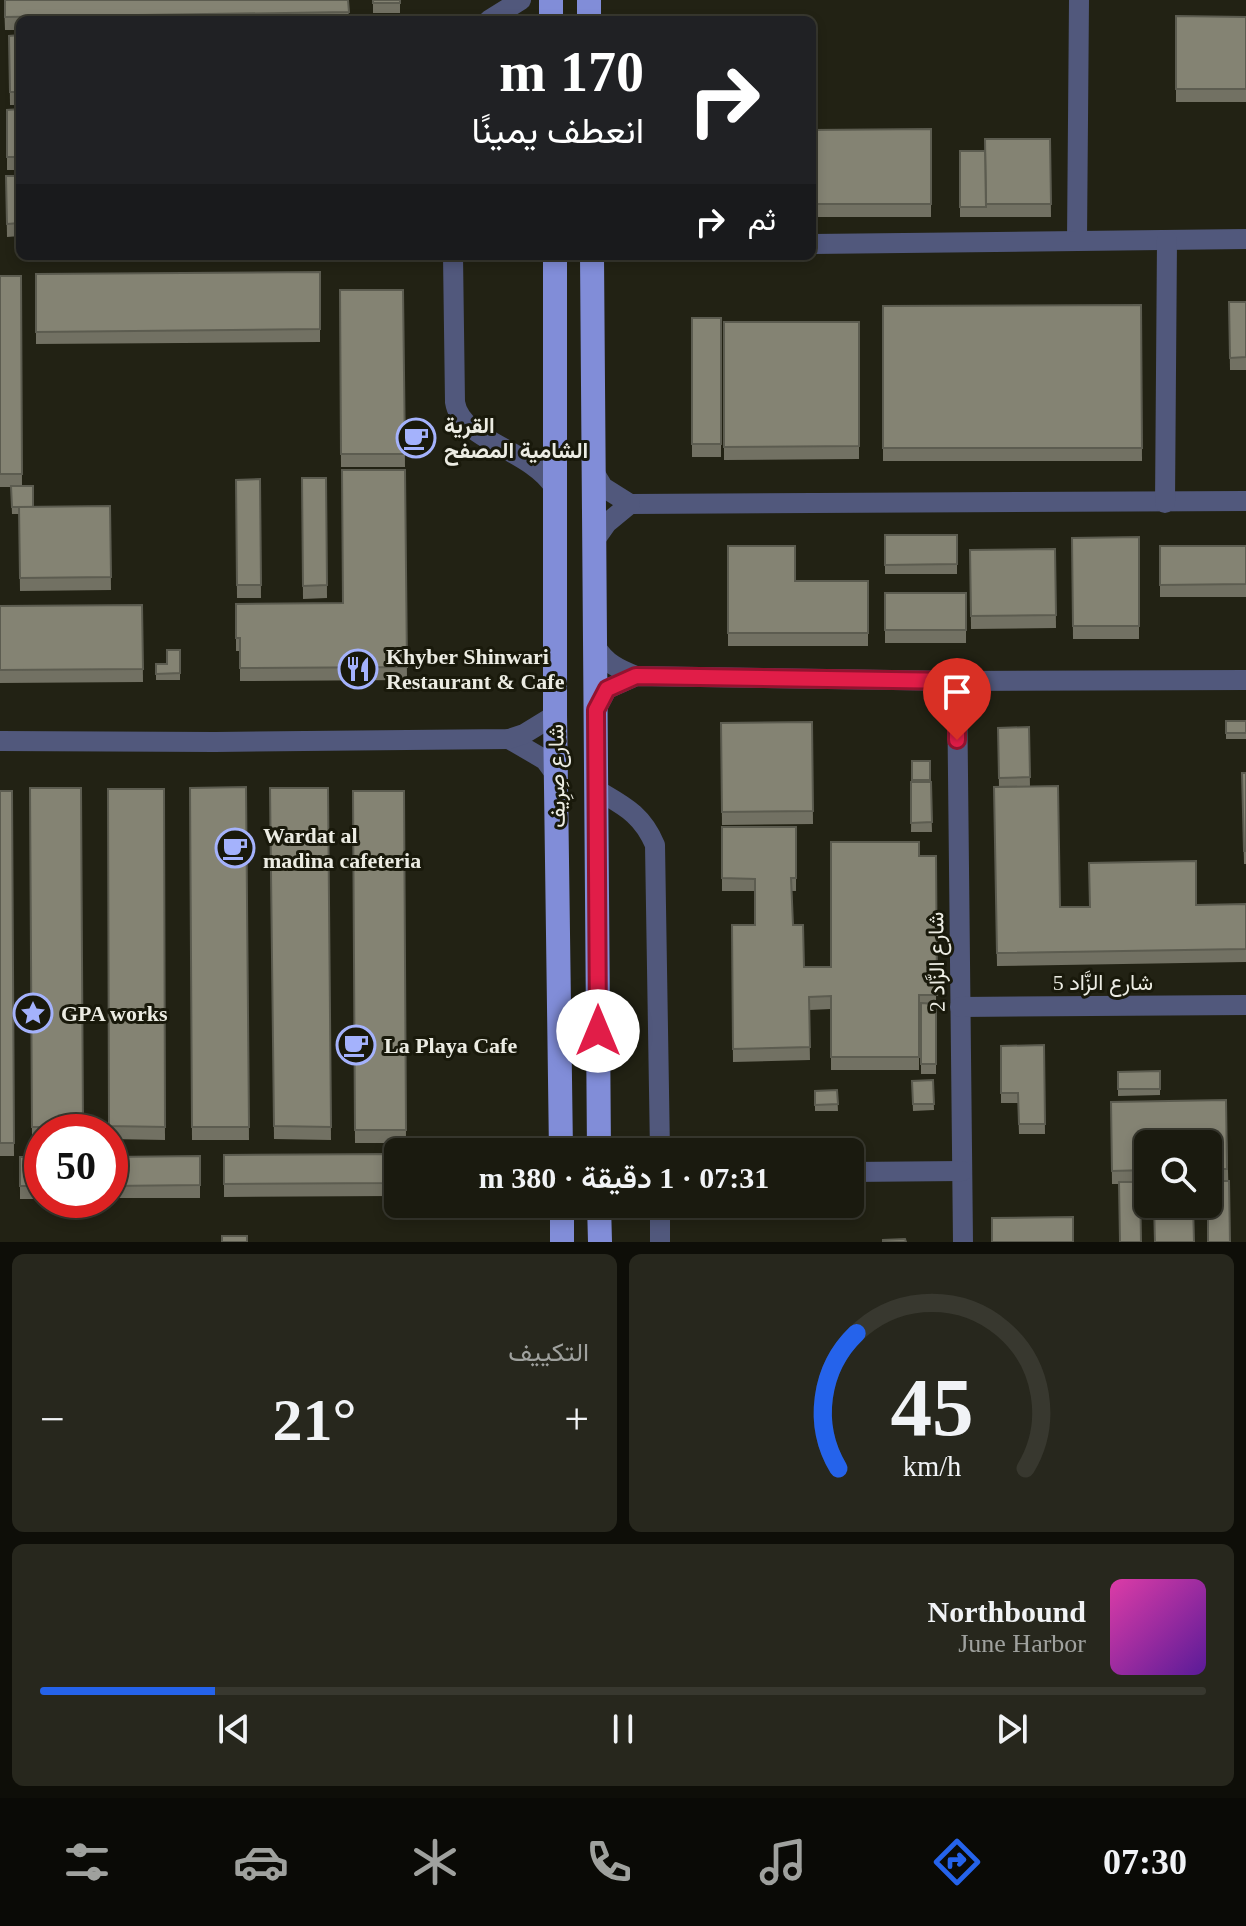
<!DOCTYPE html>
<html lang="ar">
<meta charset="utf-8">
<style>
body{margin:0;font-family:"Times New Roman",Vazirmatn,serif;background:#27271d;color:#f1f3f6;direction:rtl;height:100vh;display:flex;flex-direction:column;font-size:30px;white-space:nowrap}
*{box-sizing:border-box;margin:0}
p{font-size:26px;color:#9fa19e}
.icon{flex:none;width:44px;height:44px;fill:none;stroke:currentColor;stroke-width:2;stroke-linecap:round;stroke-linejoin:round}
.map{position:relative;height:1242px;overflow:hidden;direction:ltr}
.details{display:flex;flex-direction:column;gap:12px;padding:12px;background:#0e0e08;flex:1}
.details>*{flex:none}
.top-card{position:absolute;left:16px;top:16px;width:800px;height:244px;border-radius:12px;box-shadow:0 4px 12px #0003,0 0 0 2px #38382f;direction:rtl;background:#202124;color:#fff;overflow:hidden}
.fabs{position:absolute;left:1134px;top:1130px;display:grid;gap:16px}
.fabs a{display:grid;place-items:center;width:88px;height:88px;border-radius:12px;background:#1a1a0f;box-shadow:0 4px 12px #0003,0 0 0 2px #38382f;font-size:40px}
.speed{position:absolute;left:24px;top:1114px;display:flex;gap:16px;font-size:40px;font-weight:700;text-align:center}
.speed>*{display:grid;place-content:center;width:104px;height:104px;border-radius:50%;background:#1a1a0f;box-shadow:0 4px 12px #0003,0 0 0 2px #38382f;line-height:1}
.speed .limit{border:12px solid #d22;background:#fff;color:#111}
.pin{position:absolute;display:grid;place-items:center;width:68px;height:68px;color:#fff;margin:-82px -34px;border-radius:50% 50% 50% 0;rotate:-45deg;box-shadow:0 0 8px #0007}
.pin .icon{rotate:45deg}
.me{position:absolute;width:88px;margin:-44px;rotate:0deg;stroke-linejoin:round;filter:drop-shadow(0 0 6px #0008)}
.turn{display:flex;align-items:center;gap:28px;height:168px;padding:0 40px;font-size:36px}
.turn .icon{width:104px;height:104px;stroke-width:2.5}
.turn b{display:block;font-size:56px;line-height:68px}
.then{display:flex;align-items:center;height:76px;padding:0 40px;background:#0003;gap:16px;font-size:30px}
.big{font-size:60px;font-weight:600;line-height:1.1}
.details .card{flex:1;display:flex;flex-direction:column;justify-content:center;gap:12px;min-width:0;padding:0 28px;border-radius:12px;background:#27271d}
.details .dial{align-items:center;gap:0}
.dial svg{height:208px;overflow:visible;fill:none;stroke:#38382f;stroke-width:7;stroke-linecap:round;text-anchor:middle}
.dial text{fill:#f1f3f6;stroke:none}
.song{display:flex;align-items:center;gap:24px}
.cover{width:96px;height:96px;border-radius:12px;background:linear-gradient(135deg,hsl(320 70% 55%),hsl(270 70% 35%))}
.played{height:8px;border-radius:4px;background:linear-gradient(90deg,#2563eb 15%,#38382f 15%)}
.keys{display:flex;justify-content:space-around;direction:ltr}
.heat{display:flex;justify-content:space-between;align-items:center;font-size:44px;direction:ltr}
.details .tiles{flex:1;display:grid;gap:12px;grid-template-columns:1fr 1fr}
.card:last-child{grid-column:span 2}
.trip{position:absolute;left:384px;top:1138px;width:480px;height:80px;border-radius:12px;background:#1a1a0f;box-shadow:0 4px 12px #0003,0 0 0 2px #38382f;font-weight:600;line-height:80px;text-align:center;direction:rtl}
.tabs{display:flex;height:128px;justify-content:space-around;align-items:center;background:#0a0a06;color:#9fa19e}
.tabs .icon{width:56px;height:56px}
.tabs .selected{color:#2563eb}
.tabs b{font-size:36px;color:#f1f3f6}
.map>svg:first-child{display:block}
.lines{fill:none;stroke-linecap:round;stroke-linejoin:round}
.minor{stroke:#51587c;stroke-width:20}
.major{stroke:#818dd8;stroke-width:24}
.wall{fill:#727163}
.building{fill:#848373;stroke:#5c5c50;stroke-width:2}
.route-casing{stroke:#92132f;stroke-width:20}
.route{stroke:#e11d48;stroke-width:14}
.labels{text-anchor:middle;stroke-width:6;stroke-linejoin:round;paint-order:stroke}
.poi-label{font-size:22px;font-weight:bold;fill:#ecece3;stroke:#19190b;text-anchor:start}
.street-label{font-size:22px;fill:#ecece3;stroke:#19190b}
</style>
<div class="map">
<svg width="1246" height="1242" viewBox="0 0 1246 1242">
<rect width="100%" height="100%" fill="#222214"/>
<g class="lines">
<g class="minor">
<path d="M489,20L521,0"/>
<path d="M1077,240L1079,0"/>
<path d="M812,244L1246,239"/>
<path d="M453,256L455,402C461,441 530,449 554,487"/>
<path d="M594,472L603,487L630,504L1246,501"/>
<path d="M1165,503L1167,240"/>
<path d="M595,540L607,523L630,504"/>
<path d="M596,647C606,663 618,669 636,676"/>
<path d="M957,681L963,1242"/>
<path d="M596,710L607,689L636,676L957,681L1246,680"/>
<path d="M509,739L545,760L556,775"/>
<path d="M0,741L215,742L509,739L524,734L555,715"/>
<path d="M597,790C624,806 642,814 655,845L660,1152"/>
<path d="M960,1007L1246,1005"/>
<path d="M850,1172L962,1171"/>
<path d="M660,1242V1204"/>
</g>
<g class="major">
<path d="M551,0V20"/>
<path d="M589,0V20"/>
<path d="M555,256V715L561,1152"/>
<path d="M592,256L599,1152"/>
<path d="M562,1204V1242"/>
<path d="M599,1204L600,1242"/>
</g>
</g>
<g class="wall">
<path d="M4,0H348L349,20H20V30H5Z"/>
<rect x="373" y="0" width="27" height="13"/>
<path d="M1176,16L1246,17V102H1176Z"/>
<path d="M20,35V105H10L9,36Z"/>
<path d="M20,109V170H7V110Z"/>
<path d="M931,129V217H812V130Z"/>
<path d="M1050,139L1051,217H960V151H985Z"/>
<path d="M6,176H20V236L7,237Z"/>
<path d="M36,274L320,329V342L36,344Z"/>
<path d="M0,276H21L22,486L33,506H110L111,590L20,591L19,514H12L11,487H0Z"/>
<path d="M340,290H403L405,467H341Z"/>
<path d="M1229,302H1246V370H1230Z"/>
<path d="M1141,305L1142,461H883V306Z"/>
<rect x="692" y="318" width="29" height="139"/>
<path d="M724,322H859V459L724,460Z"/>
<path d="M405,470L407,680L240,681V651H236V604L343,603Z"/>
<path d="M302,478H326L327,598L303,599Z"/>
<path d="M260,479L261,598H237L236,480Z"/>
<rect x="885" y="535" width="72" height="39"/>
<path d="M1139,537V639H1073L1072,538Z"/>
<path d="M728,546L795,581H868V646H728Z"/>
<rect x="1160" y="546" width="86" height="51"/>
<path d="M1055,549L1056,628L971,629L970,550Z"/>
<rect x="885" y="593" width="81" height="50"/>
<path d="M142,605L143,682L0,683V606Z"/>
<path d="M180,650V680H156V664H167Z"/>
<rect x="1226" y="721" width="20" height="18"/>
<path d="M812,722L813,824L722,825L721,723Z"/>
<path d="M1029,727L1030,787L1060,907L1246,904V962L997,966L994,787H999L998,728Z"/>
<path d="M912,761H930L932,832H911Z"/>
<path d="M1242,773H1246V864H1244Z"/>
<path d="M246,787L249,1140H192L190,788Z"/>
<path d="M30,788H81L83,1132H42V1140H32Z"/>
<path d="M270,788H328L331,1140L274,1139Z"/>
<path d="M108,789H164L165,1140L110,1139Z"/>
<path d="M0,791H12L14,1156H0Z"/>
<path d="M353,791H404L406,1143H355Z"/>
<path d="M722,827H796V891H792L793,925L804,967H831L919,856H936V1074H921V1008H919V1070H831V1009L809,1010L810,1060L733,1062L732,925H755V891H722Z"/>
<path d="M1044,1045L1045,1134H1019L1018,1103H1001V1046Z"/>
<path d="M1160,1071V1095L1118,1096V1072Z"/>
<path d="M933,1080L934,1110L913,1111L912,1081Z"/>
<path d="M837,1090L838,1111H815V1091Z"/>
<path d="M1226,1100L1230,1242H1208V1144H1148V1183L1140,1184L1141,1242H1120L1119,1184H1112L1111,1102Z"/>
<path d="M393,1154V1196L224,1197V1155Z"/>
<path d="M200,1156V1198H110V1157Z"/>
<rect x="20" y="1157" width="22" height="42"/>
</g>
<g class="building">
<path d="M5,0H348L349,12L5,17Z"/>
<rect x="373" y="0" width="27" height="3"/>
<path d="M1176,16L1246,17V89H1176Z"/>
<rect x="384" y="18" width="13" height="2"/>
<path d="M20,35V92H10L9,36Z"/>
<path d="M20,109V157H7V110Z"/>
<path d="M931,129V204H812V130Z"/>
<path d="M985,139H1050L1051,204H986Z"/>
<path d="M960,151H985L986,207H960Z"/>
<path d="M6,176H20V223L7,224Z"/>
<path d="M320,272V329L36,332V274Z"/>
<path d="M0,276H21L22,474H0Z"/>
<path d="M340,290H403L405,454H341Z"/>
<path d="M1229,302H1246V357L1230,358Z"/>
<path d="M1141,305L1142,448H883V306Z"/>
<rect x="692" y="318" width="29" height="126"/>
<path d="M724,322H859V446L724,447Z"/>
<path d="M342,470H405L407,667L240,668V638H236V604L343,603Z"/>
<path d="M302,478H326L327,585L303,586Z"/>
<path d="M260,479L261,585H237L236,480Z"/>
<path d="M11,486H33V507H12Z"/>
<path d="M110,506L111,577L20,578L19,507Z"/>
<path d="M885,535H957V564L885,565Z"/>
<path d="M1139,537V626H1073L1072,538Z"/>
<path d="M728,546H795V581H868V633H728Z"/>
<path d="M1160,546H1246V584L1160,585Z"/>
<path d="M1055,549L1056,615L971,616L970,550Z"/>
<rect x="885" y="593" width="81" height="37"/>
<path d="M142,605L143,669L0,670V606Z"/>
<path d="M167,650H180V673L156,674V664H167Z"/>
<rect x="1226" y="721" width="20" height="12"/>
<path d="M812,722L813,811L722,812L721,723Z"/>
<path d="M1029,727L1030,777L999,778L998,728Z"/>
<rect x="912" y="761" width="18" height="19"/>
<path d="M1242,773H1246V851H1244Z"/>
<path d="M911,782H931L932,822L911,823Z"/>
<path d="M1058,786L1060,907H1090L1089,863L1196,861V905L1246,904V949L997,953L994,787Z"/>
<path d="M246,787L249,1127H192L190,788Z"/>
<path d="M30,788H81L83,1127H32Z"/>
<path d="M270,788H328L331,1127L274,1126Z"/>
<path d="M108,789H164L165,1127L109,1126Z"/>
<path d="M0,791H12L14,1143H0Z"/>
<path d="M353,791H404L406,1130H355Z"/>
<path d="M722,827H796V878H791L793,925H803L804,967H831V842H919V856H936L937,995H919V1057H831V996L809,997L810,1047L733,1049L732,925H755V879L722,878Z"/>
<path d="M921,1003L936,1004V1064H921Z"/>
<path d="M1044,1045L1045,1124H1019L1018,1093H1001V1046Z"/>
<path d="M1160,1071V1089H1118V1072Z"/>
<path d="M933,1080L934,1104H913L912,1081Z"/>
<path d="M837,1090L838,1104L815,1105V1091Z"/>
<path d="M1226,1100L1227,1169H1208V1144H1148V1170L1112,1171L1111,1102Z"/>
<path d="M393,1154V1183L224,1184V1155Z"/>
<path d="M200,1156V1185L110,1186V1157Z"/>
<rect x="20" y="1157" width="22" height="29"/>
<path d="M1208,1181H1229L1230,1242H1208Z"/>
<path d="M1119,1182H1140L1141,1242H1120Z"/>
<path d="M1154,1204H1193L1194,1242H1155Z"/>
<path d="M1073,1217V1242H992V1218Z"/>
<rect x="222" y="1236" width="25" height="6"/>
<path d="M905,1239L906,1242H883V1240Z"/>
</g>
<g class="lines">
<defs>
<path id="route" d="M598,1031L596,710L607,689L636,676L957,681V740"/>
</defs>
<use href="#route" class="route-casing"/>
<use href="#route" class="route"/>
</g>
<defs>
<symbol id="cafe-ring" viewBox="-11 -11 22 22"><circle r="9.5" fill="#19190b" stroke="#a4b2fc" stroke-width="1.5"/><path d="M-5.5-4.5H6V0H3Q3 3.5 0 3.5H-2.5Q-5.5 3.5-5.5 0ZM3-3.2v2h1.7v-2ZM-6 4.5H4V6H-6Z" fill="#a4b2fc"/></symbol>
<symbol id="restaurant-ring" viewBox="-11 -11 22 22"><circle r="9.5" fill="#19190b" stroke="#a4b2fc" stroke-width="1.5"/><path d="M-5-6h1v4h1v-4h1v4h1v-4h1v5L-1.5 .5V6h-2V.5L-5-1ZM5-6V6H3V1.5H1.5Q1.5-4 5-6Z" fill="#a4b2fc"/></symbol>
<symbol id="sight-ring" viewBox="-11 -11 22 22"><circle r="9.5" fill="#19190b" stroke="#a4b2fc" stroke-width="1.5"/><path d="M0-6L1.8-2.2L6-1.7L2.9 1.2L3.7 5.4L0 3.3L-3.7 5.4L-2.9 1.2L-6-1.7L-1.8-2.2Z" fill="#a4b2fc"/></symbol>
</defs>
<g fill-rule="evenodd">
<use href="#cafe-ring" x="394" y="416" width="44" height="44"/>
<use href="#restaurant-ring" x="336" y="647" width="44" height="44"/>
<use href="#cafe-ring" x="213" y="826" width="44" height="44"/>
<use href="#sight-ring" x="11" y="991" width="44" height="44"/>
<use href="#cafe-ring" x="334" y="1023" width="44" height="44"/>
</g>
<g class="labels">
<g class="poi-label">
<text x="444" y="433">القرية<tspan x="444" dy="25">الشامية المصفح</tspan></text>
<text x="386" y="664">Khyber Shinwari<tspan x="386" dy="25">Restaurant &amp; Cafe</tspan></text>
<text x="263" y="843">Wardat al<tspan x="263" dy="25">madina cafeteria</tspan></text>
<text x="61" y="1021">GPA works</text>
<text x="384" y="1053">La Playa Cafe</text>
</g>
<g class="street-label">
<text transform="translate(556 776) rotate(-91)" y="8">شارع صِرِيف</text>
<text transform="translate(936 962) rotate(-91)" y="8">شارع الزَّاد 2</text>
<text x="1103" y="990">شارع الزَّاد 5</text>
</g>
</g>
</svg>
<div class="fabs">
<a><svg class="icon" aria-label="search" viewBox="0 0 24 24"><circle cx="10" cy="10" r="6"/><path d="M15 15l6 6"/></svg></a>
</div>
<div class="speed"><div class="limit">50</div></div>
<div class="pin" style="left:957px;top:740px;background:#d93025"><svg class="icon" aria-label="arrive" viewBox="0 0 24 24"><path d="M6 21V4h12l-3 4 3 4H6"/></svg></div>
<svg class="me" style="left:598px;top:1031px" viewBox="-20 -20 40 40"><circle r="19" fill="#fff"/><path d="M0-13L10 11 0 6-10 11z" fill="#e11d48"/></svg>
<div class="trip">07:31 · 1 دقيقة · 380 m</div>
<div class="top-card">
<div class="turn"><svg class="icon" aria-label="right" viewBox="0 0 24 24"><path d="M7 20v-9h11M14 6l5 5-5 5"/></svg><div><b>170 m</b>انعطف يمينًا</div></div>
<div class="then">ثم<svg class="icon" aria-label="right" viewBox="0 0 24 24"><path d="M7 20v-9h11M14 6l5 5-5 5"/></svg></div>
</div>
</div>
<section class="details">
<div class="tiles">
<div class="card dial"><svg viewBox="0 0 100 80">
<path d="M14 69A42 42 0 1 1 86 69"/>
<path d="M14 69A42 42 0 0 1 21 17" stroke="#2563eb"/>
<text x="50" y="56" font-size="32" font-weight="700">45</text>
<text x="50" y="72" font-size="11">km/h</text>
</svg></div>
<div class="card"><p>التكييف</p>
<div class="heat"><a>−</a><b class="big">21°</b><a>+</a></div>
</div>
<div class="card">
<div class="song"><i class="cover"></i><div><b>Northbound</b><p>June Harbor</p></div></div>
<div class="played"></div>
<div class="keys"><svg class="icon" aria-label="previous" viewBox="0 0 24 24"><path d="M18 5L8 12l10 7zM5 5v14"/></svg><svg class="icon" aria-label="pause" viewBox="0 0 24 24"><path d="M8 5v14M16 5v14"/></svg><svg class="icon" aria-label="next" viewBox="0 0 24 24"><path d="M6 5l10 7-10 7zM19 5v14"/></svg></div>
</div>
</div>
</section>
<nav class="tabs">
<b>07:30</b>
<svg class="icon selected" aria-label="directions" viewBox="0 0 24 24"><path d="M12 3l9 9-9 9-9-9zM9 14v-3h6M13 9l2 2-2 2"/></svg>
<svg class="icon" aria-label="music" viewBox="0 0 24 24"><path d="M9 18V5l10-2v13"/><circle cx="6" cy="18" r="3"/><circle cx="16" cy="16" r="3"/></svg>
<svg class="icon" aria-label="phone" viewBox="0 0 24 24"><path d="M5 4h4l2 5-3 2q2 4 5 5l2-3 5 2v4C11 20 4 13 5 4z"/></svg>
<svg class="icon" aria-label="climate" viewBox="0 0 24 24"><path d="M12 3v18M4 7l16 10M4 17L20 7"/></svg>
<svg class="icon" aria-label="car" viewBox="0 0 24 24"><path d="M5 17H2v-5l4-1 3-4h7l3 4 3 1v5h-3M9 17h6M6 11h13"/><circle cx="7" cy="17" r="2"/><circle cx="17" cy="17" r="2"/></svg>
<svg class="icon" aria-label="filters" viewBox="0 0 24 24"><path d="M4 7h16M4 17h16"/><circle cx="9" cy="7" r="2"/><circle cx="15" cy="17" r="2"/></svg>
</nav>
